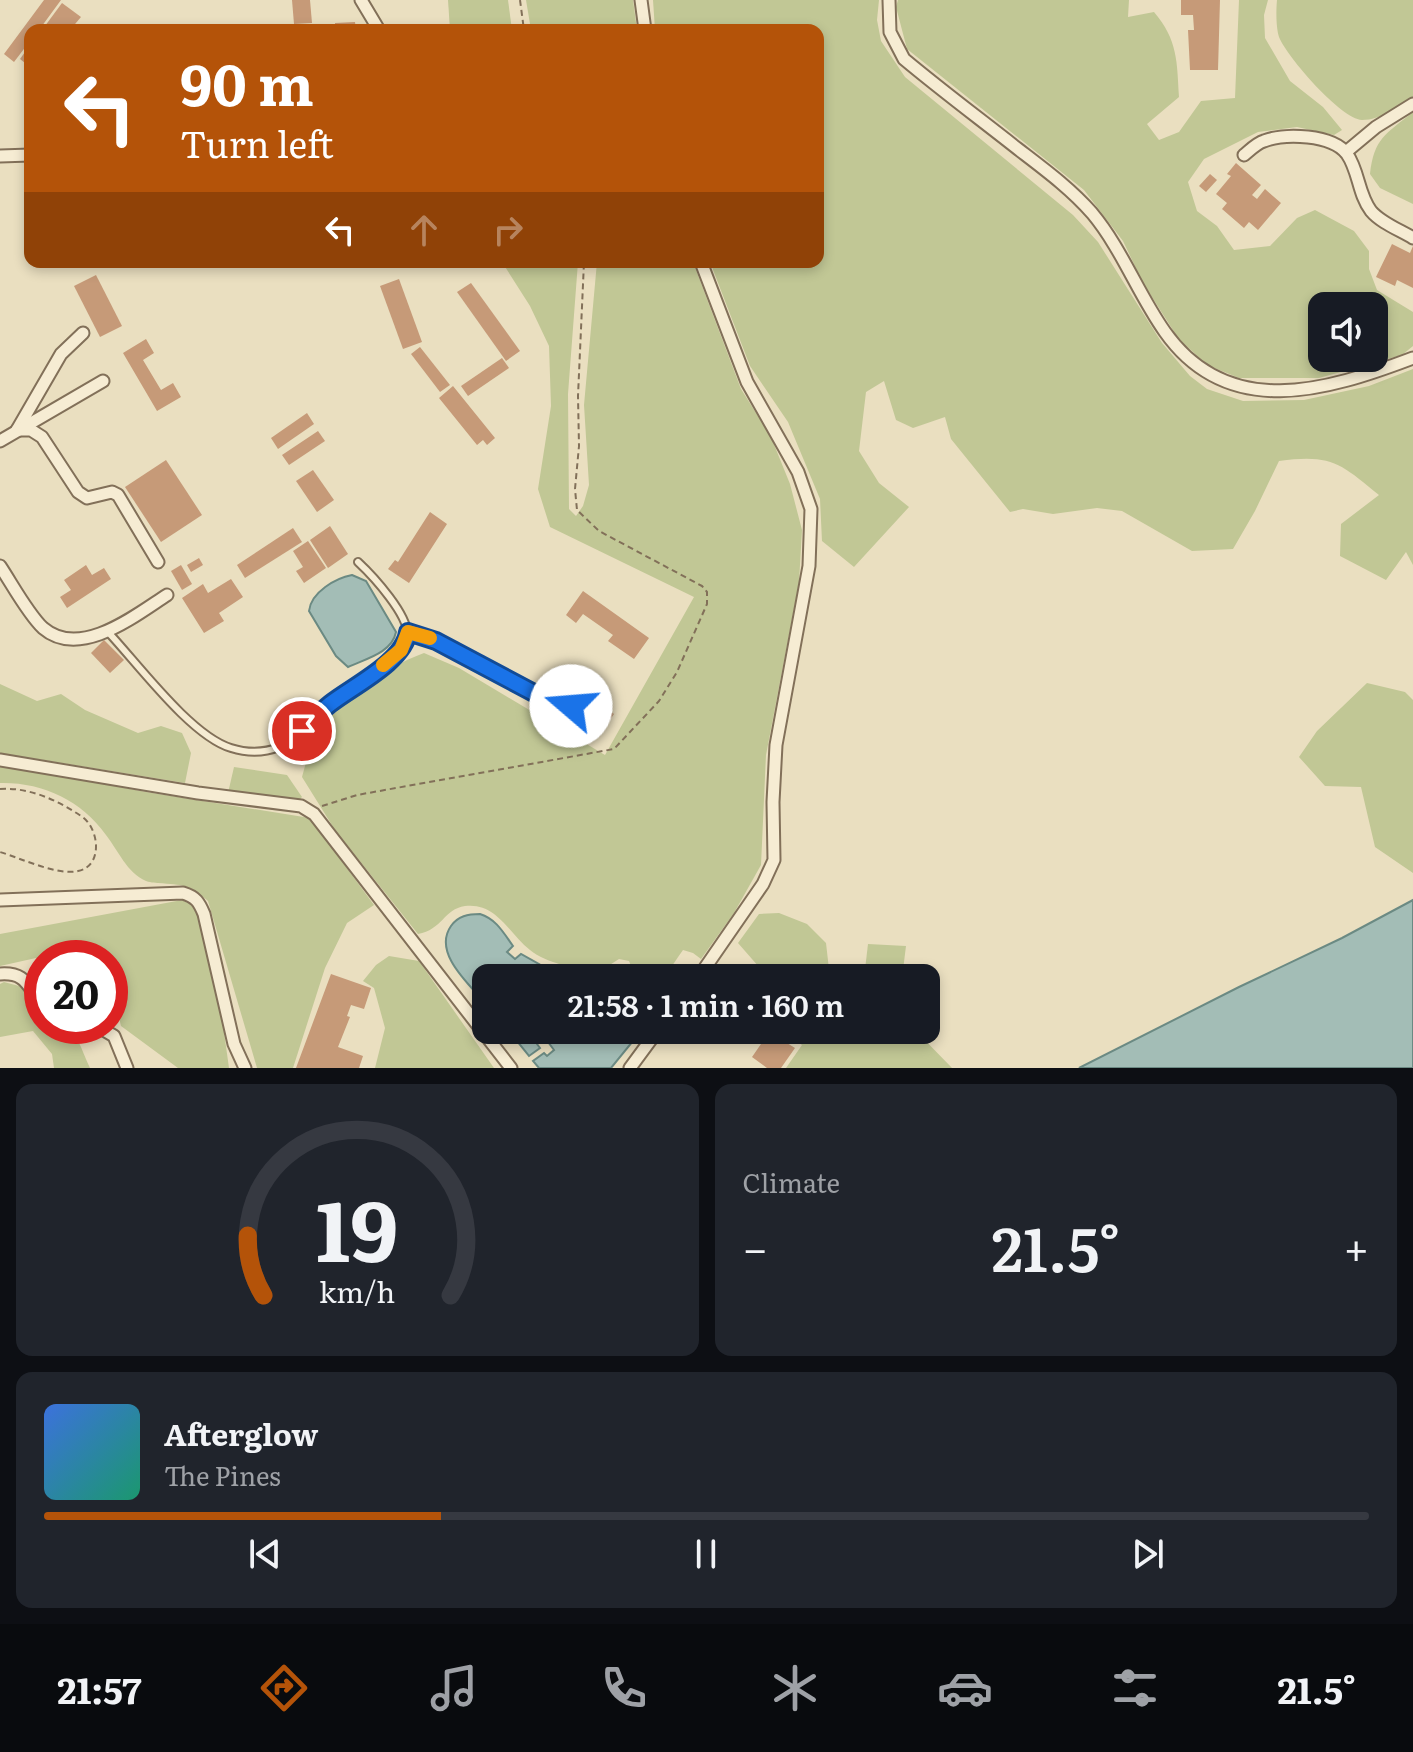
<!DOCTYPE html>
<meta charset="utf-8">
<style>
body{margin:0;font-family:Literata,serif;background:#20242c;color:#f1f3f6;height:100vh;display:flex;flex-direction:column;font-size:30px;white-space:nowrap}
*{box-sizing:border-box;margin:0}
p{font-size:26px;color:#9ea1a6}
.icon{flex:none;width:44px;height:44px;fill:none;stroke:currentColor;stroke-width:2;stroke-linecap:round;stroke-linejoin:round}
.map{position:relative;height:1068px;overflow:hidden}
.panel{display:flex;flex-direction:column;gap:16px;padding:16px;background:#0d0f14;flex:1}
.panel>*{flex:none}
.top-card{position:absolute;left:24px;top:24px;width:800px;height:244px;border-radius:16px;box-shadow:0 4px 12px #0003;background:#b45309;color:#fff;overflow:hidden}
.buttons{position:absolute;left:1308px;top:292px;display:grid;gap:16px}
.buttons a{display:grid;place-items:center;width:80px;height:80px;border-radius:16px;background:#171b24;box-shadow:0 4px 12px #0003;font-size:40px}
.speed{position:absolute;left:24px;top:940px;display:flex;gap:16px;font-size:40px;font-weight:700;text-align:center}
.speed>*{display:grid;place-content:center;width:104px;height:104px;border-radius:50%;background:#171b24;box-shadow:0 4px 12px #0003;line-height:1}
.speed .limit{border:12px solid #d22;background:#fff;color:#111}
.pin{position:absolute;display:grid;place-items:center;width:68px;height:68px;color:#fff;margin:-34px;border:4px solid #fff;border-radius:50%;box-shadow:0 2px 8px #0007}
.me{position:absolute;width:88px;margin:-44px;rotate:288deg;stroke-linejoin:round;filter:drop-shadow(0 0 6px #0008)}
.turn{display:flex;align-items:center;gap:28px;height:168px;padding:0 24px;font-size:36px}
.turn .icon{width:104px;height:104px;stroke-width:2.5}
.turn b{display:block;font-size:56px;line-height:68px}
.lanes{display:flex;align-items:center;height:76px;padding:0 24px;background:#0003;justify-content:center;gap:40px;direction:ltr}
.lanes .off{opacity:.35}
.big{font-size:60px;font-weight:600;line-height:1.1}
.panel .widget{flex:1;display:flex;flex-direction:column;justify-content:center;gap:12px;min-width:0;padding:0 28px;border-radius:16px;background:#20242c}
.panel .dial{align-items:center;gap:0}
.dial svg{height:208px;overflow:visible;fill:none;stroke:#363941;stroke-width:7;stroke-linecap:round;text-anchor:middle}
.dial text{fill:#f1f3f6;stroke:none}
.song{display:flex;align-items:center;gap:24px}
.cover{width:96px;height:96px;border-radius:12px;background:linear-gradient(135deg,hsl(220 70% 55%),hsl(160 70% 35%))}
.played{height:8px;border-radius:4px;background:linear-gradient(90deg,#b45309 30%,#363941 30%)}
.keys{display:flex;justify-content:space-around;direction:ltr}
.heat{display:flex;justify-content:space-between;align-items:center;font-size:44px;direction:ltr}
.panel .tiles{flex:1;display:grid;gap:16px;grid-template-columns:1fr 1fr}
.widget:last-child{grid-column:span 2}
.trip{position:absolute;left:472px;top:964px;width:468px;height:80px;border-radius:16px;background:#171b24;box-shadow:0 4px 12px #0003;font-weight:600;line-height:80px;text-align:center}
.dock{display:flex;height:128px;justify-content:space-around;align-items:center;background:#090b0e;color:#9ea1a6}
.dock .icon{width:56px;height:56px}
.dock .on{color:#b45309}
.dock b{font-size:36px;color:#f1f3f6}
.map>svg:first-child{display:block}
.green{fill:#c1c795;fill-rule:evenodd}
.water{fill:#a3bdb6;stroke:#6b8a83;stroke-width:2}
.building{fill:#c69a78}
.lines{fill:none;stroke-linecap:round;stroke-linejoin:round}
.lane-casing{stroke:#827059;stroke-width:10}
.street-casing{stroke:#827059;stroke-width:15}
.path{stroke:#827059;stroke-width:2;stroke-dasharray:6 4;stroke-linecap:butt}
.lane{stroke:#f6ecd3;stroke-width:6}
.street{stroke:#f6ecd3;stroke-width:11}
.route-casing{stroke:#114b97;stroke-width:20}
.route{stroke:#1a73e8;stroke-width:14}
.slow{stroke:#f59e0b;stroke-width:14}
</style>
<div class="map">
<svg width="1413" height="1068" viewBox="0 0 1413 1068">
<rect width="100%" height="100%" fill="#eadfc0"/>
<g class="green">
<path d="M448,0H508L512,30H450Z"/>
<path d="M526,0H633L637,30H531Z"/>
<path d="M653,0H879L877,20L881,41L905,77L1073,215L1098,242L1162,343L1190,376L1207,389L1243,401L1304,400L1369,386L1413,369V565L1406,552L1386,580L1340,556L1341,524L1379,495C1340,463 1331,454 1279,461L1255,511L1233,549L1192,551L1122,511L1097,508L1053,514L1023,509L1010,512L951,439L945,417L913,428L896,420L884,381L866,392L859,451L879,483L909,507L854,567L822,541L820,499L788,422L750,366L710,262H818V30H655Z"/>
<path d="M898,0H1129L1128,17L1154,12C1178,40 1177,62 1179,97L1147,124L1159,140L1179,132L1201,101L1235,98L1239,0H1268L1264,15L1265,38L1290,81L1323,107L1342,130L1334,135L1297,127L1258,132L1204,159L1188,182L1197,211L1217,226L1234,250L1270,246L1297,218L1315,210L1354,231L1369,251V269L1377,290L1413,312V346L1402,355L1319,378H1239L1207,365L1178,338L1143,283L1123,241L1084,190L907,49L896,7ZM1322,306H1374V358H1322Z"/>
<path d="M1277,0H1413V97C1397,107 1381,120 1362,120C1341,119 1287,57 1279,37C1276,28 1276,10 1277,0Z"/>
<path d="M1413,112V204L1380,188L1370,174C1374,138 1386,134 1413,112Z"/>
<path d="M502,262H578L568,394L569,509L576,516L583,506L589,485L584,405L597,262H693L741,389L771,437L790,484L802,530L799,582L766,755L761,865L734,913L701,959L693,953L683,950C666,974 668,978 636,978L629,961L619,959L594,975C573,966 547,964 530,950C509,934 497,902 465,906C444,909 442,930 418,934L335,830L302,777C305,767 307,756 311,747C331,704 381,669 424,653L459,668L605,755L694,597L550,527L538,489L551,406L549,346L530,306Z"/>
<path d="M1367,683L1405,692L1413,700V873L1375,847L1361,787L1325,786L1299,757L1317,731Z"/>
<path d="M0,684L37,701L61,694L85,710L138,733L161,726L182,733L191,753L185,783L0,753Z"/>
<path d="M0,764L146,792L310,818L374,905L347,923L325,968L293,1068H257L208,901C189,884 183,885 158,883C157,883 147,882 146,881C127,873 118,850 106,835C81,800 42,782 0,783Z"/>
<path d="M234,767L287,775L302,797L298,801L228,793Z"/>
<path d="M182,900L194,906L199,917L223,1025L229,1068H178L121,1026L116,1005L110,999V958H36L0,966V934Z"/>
<path d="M779,913L807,924L826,943L830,978H765V974L738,943L759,914Z"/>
<path d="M868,944L906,946L902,978H864Z"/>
<path d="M389,956L419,961L494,1068H375L385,1028L374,988L363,981L376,965Z"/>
<path d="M4,982L19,986L42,1008V1026C79,1026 76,1038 90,1068H54L52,1054L33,1031L0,1037V984Z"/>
<path d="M783,1030H915L952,1068H786L802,1045Z"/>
</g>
<g class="water">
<path d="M352,575L366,581L396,632C392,653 365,659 348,667L336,656L309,611C311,592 336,578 352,575Z"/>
<path d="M1413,900V1068H1079L1239,987L1342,938Z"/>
<path d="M480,914C496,919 503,932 513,946L507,952L515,959L521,954L548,969L573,974L577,978H486V1004C470,985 432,953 451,926C458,916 468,914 480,914Z"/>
<path d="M508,1030H642L611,1068H539L533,1061L544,1053L547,1056L554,1050L545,1038L537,1044L540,1048L529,1056Z"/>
</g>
<g class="building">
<path d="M44,0H61L39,30H30V41L14,62L4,54Z"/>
<path d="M292,0H310L312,23L294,24Z"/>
<path d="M1181,0H1220L1218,70H1190L1188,30H1194L1193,15H1181Z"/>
<path d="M62,3L81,17L70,30H42Z"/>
<path d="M355,22L356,30H335V23Z"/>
<path d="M30,45V67L20,59Z"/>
<path d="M1236,163L1261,185L1252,195L1257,199L1265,189L1281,203L1258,230L1249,222L1244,228L1222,209L1227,203L1216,194L1231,176L1227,174Z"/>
<path d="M1210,174L1217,180L1206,192L1199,186Z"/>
<path d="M1392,244L1410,253L1413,246V288L1397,280L1395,286L1376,277Z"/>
<path d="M96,275L122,326L100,337L74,286Z"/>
<path d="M399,279L422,342L403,349L380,286Z"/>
<path d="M471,283L520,351L506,361L457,292Z"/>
<path d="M146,339L154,353L143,360L161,390L173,383L181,397L157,411L123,353Z"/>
<path d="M420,347L450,385L440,392L411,354Z"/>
<path d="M502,358L509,368L468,396L461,386Z"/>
<path d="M453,386L495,438L487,445L483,440L477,445L439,398Z"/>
<path d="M307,413L314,424L278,449L271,438Z"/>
<path d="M318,431L325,441L289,465L282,455Z"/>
<path d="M166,460L202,515L161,542L125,487Z"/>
<path d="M313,470L334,500L317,512L296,481Z"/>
<path d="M430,512L447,524L409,583L388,569L395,560L398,562Z"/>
<path d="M330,526L348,554L328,568L310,540Z"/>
<path d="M293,528L302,542L245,578L237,565Z"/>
<path d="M308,541L326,568L304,583L296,571L303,567L293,551Z"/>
<path d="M199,558L203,565L191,572L187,565Z"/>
<path d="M86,565L92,575L104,568L111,579L67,608L60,597L71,590L64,580Z"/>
<path d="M181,565L192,584L182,590L171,571Z"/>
<path d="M231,579L243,597L219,613L224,621L204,633L182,598L203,584L208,593Z"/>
<path d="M583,591L649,638L634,659L608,641L613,635L583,614L576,623L566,615Z"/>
<path d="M104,640L124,660L110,673L91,653Z"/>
<path d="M605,708L614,714L601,732L593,726Z"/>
<path d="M331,974L371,988L364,1009L351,1005L347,1016L350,1017L338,1047L363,1056L359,1068H296Z"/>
<path d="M759,1030H776L789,1039L787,1043L795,1048L781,1068H767L752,1057L761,1044L753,1038Z"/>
</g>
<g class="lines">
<defs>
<g id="lane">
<path d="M108,632C138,664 191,736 231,748C247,753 264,753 279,747C300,739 313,718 330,704C349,689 403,662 407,637C411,617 372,575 358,562"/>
<path d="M408,632C455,641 537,714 578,705L596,683"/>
</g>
<g id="street">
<path d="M361,0L379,30"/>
<path d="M641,0L645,30"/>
<path d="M889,0L890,32L904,59C941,90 980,119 1018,149C1044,169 1070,188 1092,213C1122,249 1138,294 1165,332C1228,421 1326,391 1413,358"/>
<path d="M1346,152L1376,127L1413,104"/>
<path d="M1244,155C1250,150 1257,143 1264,141C1285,133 1332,134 1347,154C1359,171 1358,194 1371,211C1381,223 1400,230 1413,238"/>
<path d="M0,156L30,155"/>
<path d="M17,430H31L42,437L78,492L87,498L112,492L118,495L158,562"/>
<path d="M17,430L61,354L83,333"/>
<path d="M0,441L103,381"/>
<path d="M0,566C12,584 28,614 43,628C80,660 136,615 167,595"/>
<path d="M0,760L198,793L301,806L314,814L511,1068"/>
<path d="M0,900L183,893C196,897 199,902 204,914L234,1044L245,1068"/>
<path d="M0,974C27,972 27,987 42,1003"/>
<path d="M698,978L763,884L774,860L773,802L776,745L809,566L811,509L798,472L747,382L701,262"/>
<path d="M97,1026L114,1036L127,1068"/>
<path d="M630,1068L658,1030"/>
</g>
</defs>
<use href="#lane" class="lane-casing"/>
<use href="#street" class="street-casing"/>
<g class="path">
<path d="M520,0L524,30"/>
<path d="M0,789C29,787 57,800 81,816C99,827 104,866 78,871C58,876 20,858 0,852"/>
<path d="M322,806L357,795L614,749L659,701L677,672L707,604V592L702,586L599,531L577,510L575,489L579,446L578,396L584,262"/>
</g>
<use href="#lane" class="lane"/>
<use href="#street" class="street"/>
</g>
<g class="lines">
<defs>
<path id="route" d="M302,731C311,722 320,712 330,704C351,687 404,662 408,632L436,641L549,701L571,706"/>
</defs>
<use href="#route" class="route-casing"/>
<use href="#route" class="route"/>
<path class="slow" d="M383,665L401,650L408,632L430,638"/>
</g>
</svg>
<div class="buttons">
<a><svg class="icon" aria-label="sound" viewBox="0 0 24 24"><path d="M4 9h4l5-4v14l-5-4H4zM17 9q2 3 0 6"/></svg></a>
</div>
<div class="speed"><div class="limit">20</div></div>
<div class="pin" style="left:302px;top:731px;background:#d93025"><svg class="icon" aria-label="arrive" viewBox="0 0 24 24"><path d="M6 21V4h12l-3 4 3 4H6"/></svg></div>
<svg class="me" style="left:571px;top:706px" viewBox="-20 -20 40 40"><circle r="19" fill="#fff"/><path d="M0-13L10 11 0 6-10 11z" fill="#1a73e8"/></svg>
<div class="trip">21:58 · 1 min · 160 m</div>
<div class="top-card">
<div class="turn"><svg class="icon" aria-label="left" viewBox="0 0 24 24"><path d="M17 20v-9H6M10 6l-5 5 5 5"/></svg><div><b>90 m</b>Turn left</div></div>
<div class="lanes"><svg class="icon" aria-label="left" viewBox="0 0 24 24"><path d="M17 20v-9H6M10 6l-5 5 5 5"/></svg><svg class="icon off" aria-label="ahead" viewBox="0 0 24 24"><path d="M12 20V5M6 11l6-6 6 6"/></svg><svg class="icon off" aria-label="right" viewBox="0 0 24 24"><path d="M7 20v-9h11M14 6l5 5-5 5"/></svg></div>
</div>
</div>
<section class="panel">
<div class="tiles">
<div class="widget dial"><svg viewBox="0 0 100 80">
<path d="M14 69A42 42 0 1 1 86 69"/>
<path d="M14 69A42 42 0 0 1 8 46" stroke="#b45309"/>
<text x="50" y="56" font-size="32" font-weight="700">19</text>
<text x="50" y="72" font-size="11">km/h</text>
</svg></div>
<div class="widget"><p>Climate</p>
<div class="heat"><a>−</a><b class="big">21.5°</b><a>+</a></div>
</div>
<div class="widget">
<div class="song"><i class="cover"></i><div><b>Afterglow</b><p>The Pines</p></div></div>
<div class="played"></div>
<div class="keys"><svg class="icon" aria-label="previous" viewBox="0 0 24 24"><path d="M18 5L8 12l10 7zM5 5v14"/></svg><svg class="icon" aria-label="pause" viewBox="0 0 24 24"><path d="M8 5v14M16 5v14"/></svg><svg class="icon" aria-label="next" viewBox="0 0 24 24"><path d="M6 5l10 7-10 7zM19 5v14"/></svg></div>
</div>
</div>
</section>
<nav class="dock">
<b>21:57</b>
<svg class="icon on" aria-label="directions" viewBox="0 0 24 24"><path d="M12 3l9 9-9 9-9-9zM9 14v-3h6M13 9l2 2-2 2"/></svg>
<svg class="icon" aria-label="music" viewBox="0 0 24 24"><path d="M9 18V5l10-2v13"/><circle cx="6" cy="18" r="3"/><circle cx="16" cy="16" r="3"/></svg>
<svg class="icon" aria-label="phone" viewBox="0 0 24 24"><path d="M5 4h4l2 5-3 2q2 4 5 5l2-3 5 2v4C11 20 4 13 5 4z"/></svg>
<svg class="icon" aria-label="climate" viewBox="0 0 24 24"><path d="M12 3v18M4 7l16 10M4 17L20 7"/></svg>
<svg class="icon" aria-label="car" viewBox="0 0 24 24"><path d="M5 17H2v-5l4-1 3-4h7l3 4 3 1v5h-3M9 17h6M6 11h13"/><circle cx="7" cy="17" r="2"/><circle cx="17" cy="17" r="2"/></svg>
<svg class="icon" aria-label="filters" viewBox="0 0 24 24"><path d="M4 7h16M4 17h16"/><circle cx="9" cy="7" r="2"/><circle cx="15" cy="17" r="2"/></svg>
<b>21.5°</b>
</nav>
